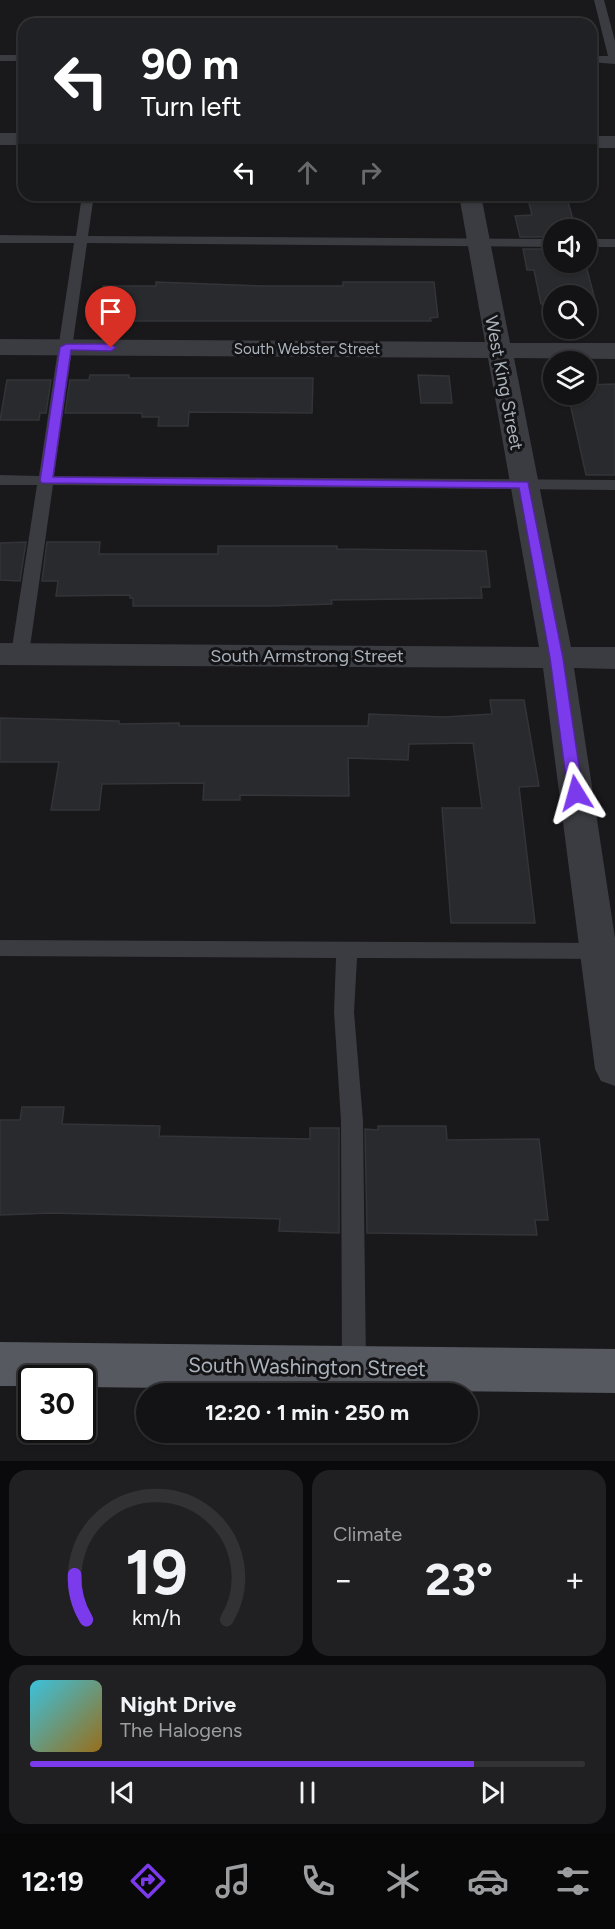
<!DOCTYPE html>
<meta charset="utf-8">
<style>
body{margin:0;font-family:Figtree,sans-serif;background:#202022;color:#f1f3f6;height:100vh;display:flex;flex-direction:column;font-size:22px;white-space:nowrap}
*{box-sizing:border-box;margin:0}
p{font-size:20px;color:#9d9ea0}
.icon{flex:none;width:33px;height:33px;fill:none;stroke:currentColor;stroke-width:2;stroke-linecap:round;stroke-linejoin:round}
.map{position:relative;height:1461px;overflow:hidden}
.side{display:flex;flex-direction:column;gap:9px;padding:9px;background:#0a0a0c;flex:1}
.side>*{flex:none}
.guide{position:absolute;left:18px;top:18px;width:579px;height:183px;border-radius:18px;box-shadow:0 2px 4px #0004,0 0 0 2px #323234;background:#202124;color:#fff;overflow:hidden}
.buttons{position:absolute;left:543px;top:219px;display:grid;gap:12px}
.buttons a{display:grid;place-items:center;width:54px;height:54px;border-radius:50%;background:#131315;box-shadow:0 2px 4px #0004,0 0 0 2px #323234;font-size:30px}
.speed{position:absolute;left:18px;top:1365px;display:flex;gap:12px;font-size:30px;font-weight:700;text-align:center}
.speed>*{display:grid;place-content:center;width:78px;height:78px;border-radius:50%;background:#131315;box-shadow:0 2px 4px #0004,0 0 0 2px #323234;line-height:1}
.speed .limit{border:3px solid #111;border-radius:9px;background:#fff;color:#111}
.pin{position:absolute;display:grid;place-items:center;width:51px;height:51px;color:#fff;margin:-62px -26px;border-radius:50% 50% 50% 0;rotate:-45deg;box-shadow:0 0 6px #0007}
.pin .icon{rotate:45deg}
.me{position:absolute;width:66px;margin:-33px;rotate:352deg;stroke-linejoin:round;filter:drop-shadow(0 0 4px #0008)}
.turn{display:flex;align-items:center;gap:21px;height:126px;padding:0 24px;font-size:27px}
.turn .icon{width:78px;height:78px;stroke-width:2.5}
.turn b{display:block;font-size:42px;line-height:51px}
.lanes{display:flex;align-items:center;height:57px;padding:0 24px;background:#0003;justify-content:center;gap:30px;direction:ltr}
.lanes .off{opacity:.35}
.big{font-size:45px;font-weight:700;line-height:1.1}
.side .card{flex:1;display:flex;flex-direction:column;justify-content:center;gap:9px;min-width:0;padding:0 21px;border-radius:18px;background:#202022}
.side .dial{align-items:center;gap:0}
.dial svg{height:156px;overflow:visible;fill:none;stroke:#323234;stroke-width:7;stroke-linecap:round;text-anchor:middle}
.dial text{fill:#f1f3f6;stroke:none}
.song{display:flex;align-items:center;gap:18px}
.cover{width:72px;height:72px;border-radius:9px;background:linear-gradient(135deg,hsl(190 70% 55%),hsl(40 70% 35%))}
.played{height:6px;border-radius:3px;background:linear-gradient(90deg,#7c3aed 80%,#323234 80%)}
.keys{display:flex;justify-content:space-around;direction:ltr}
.heat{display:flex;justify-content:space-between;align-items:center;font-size:33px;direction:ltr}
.side .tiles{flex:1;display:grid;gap:9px;grid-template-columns:1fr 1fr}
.card:last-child{grid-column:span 2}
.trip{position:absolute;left:136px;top:1383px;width:342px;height:60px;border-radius:30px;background:#131315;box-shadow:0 2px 4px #0004,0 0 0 2px #323234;font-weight:700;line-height:60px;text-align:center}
.menu{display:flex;height:96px;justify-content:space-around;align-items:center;background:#080808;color:#9d9ea0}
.menu .icon{width:42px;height:42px}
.menu .selected{color:#7c3aed}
.menu b{font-size:27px;color:#f1f3f6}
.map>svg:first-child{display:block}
.building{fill:#292a2d;stroke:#333438;stroke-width:1.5}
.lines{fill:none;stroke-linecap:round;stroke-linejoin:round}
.lane{fill:#3a3c41;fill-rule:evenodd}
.street{fill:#3a3c41;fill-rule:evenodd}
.primary{fill:#565a60;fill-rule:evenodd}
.route{fill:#7c3aed;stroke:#51269a;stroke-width:1.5}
.labels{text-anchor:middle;stroke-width:6;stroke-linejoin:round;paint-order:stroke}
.far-street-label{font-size:15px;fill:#abb3bc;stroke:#141417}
.street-label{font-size:18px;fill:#abb3bc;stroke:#141417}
.near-street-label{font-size:21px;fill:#abb3bc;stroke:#141417}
</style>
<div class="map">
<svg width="615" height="1461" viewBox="0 0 615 1461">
<rect width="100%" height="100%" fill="#19191c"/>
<g class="building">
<path d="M527,195H566L576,230H554V237H520L515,216L532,215Z"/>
<path d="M523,249H554V262H585L598,311H591L593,317H586V296H554L553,318L550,304H541L534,270H527Z"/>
<path d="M156,282L262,286H343V282H434L438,317L430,318L431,321H106V317H97L103,286H156Z"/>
<path d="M90,375H129V378H313L312,413L189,412L188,426H158L159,417H142V413H65L70,380H89Z"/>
<path d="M418,375L449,376L452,403H421Z"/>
<path d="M7,380H51L46,413H40L39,420H0Z"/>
<path d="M615,384V475H586L568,394H586V385Z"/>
<path d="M26,542L20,581L0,580V543Z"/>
<path d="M47,542H100L99,554H218V546H337V549L486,551L490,587H481L482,598L331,600L332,604L270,606H133V598H130V595L56,596L58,581H42Z"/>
<path d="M490,700H524L539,786L519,787L535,923H451L442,808H482L473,743L409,744L408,760L348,758L349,796L240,795V800H203L204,783L102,784L99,810H51L59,762H0V718L119,721V724L179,723V726H368L369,714L444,717L492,714Z"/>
<path d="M22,1107H64L62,1124L160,1126L159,1136L310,1139V1128H339V1233L279,1231L280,1219L51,1213L0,1215V1120H20Z"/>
<path d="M378,1126H446L447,1140L539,1139L548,1220H535L537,1235L367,1233L365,1129L378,1130Z"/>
</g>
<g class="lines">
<g class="lane">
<path d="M594,0H604L615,41V64L591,62V56H608Z"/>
<rect x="0" y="55" width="24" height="6"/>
<path d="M82,195H94L88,236L554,239V247L87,243L54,476L615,480V490L53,485L29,654L26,658H14L11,654L37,485H0V475L39,476L74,243H0V235L76,236Z"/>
<rect x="586" y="239" width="29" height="8"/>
<path d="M0,940L615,943V959L357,958L354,1012L363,1121L366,1368L363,1376L354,1380L345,1376L342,1368L341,1121L334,1012L336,958L0,956Z"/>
</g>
<g class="street">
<rect x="0" y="133" width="24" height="12"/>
<rect x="591" y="136" width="24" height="12"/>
<path d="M459,195H481L510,343H615V359L514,358L571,647H615V669L574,668L615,938V1086L601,1081L595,1069L543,668L0,665V643L539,647L488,358L0,355V339L485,342Z"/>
</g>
<path class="primary" d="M0,1342L615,1349V1393L82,1387V1378H32V1386H0Z"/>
</g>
<path class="route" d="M66,344H111L116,348L111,351L71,350L53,477L528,482L563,658L583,793L581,797L576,798L568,793L550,658L519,488L42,483L40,481L60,347Z"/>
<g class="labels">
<g class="far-street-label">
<text x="307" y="354">South Webster Street</text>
</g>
<g class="street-label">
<text transform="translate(504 383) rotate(79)" y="6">West King Street</text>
<text x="307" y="662">South Armstrong Street</text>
</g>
<g class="near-street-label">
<text transform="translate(307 1367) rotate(1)" y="7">South Washington Street</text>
</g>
</g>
</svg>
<div class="buttons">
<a><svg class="icon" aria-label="sound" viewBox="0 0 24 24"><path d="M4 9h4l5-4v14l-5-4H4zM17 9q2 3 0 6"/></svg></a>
<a><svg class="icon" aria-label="search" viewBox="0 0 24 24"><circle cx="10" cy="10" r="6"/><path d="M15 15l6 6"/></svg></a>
<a><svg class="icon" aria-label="layers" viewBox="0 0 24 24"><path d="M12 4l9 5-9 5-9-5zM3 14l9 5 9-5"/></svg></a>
</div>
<div class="speed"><div class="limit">30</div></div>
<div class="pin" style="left:111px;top:348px;background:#d93025"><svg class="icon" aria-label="arrive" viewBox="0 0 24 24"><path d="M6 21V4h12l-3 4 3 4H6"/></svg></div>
<svg class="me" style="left:576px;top:793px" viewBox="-20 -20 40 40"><path d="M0-17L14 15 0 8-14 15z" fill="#7c3aed" stroke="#fff" stroke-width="4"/></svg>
<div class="trip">12:20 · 1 min · 250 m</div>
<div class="guide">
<div class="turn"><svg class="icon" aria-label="left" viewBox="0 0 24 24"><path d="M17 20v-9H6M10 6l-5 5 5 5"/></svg><div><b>90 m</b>Turn left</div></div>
<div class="lanes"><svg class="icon" aria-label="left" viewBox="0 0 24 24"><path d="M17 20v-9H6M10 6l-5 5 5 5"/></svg><svg class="icon off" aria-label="ahead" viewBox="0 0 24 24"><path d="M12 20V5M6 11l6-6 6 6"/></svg><svg class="icon off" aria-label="right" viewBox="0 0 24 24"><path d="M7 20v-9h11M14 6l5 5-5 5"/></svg></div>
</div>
</div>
<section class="side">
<div class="tiles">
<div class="card dial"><svg viewBox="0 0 100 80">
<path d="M14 69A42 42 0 1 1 86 69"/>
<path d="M14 69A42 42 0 0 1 8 46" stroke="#7c3aed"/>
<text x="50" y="56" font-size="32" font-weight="700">19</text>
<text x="50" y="72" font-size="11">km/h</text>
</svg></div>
<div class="card"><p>Climate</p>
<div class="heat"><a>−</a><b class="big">23°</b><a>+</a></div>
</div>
<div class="card">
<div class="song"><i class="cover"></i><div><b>Night Drive</b><p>The Halogens</p></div></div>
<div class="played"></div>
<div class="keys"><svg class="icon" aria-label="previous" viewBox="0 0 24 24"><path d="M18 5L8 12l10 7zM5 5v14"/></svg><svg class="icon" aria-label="pause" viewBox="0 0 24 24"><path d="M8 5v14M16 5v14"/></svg><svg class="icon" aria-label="next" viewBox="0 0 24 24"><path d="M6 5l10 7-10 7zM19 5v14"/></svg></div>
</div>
</div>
</section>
<nav class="menu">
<b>12:19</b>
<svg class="icon selected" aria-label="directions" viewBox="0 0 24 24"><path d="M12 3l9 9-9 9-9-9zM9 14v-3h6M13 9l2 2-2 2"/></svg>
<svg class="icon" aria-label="music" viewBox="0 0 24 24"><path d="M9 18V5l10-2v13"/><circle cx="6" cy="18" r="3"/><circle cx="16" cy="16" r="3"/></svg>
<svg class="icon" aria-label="phone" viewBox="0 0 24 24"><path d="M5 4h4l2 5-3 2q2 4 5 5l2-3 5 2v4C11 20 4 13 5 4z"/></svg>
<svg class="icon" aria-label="climate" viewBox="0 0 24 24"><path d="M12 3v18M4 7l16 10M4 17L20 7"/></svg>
<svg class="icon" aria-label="car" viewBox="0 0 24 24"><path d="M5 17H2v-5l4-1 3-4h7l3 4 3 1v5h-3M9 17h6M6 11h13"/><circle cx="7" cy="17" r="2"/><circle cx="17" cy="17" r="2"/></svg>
<svg class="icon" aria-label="filters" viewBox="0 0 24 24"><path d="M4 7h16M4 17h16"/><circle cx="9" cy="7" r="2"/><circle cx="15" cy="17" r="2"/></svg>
</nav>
